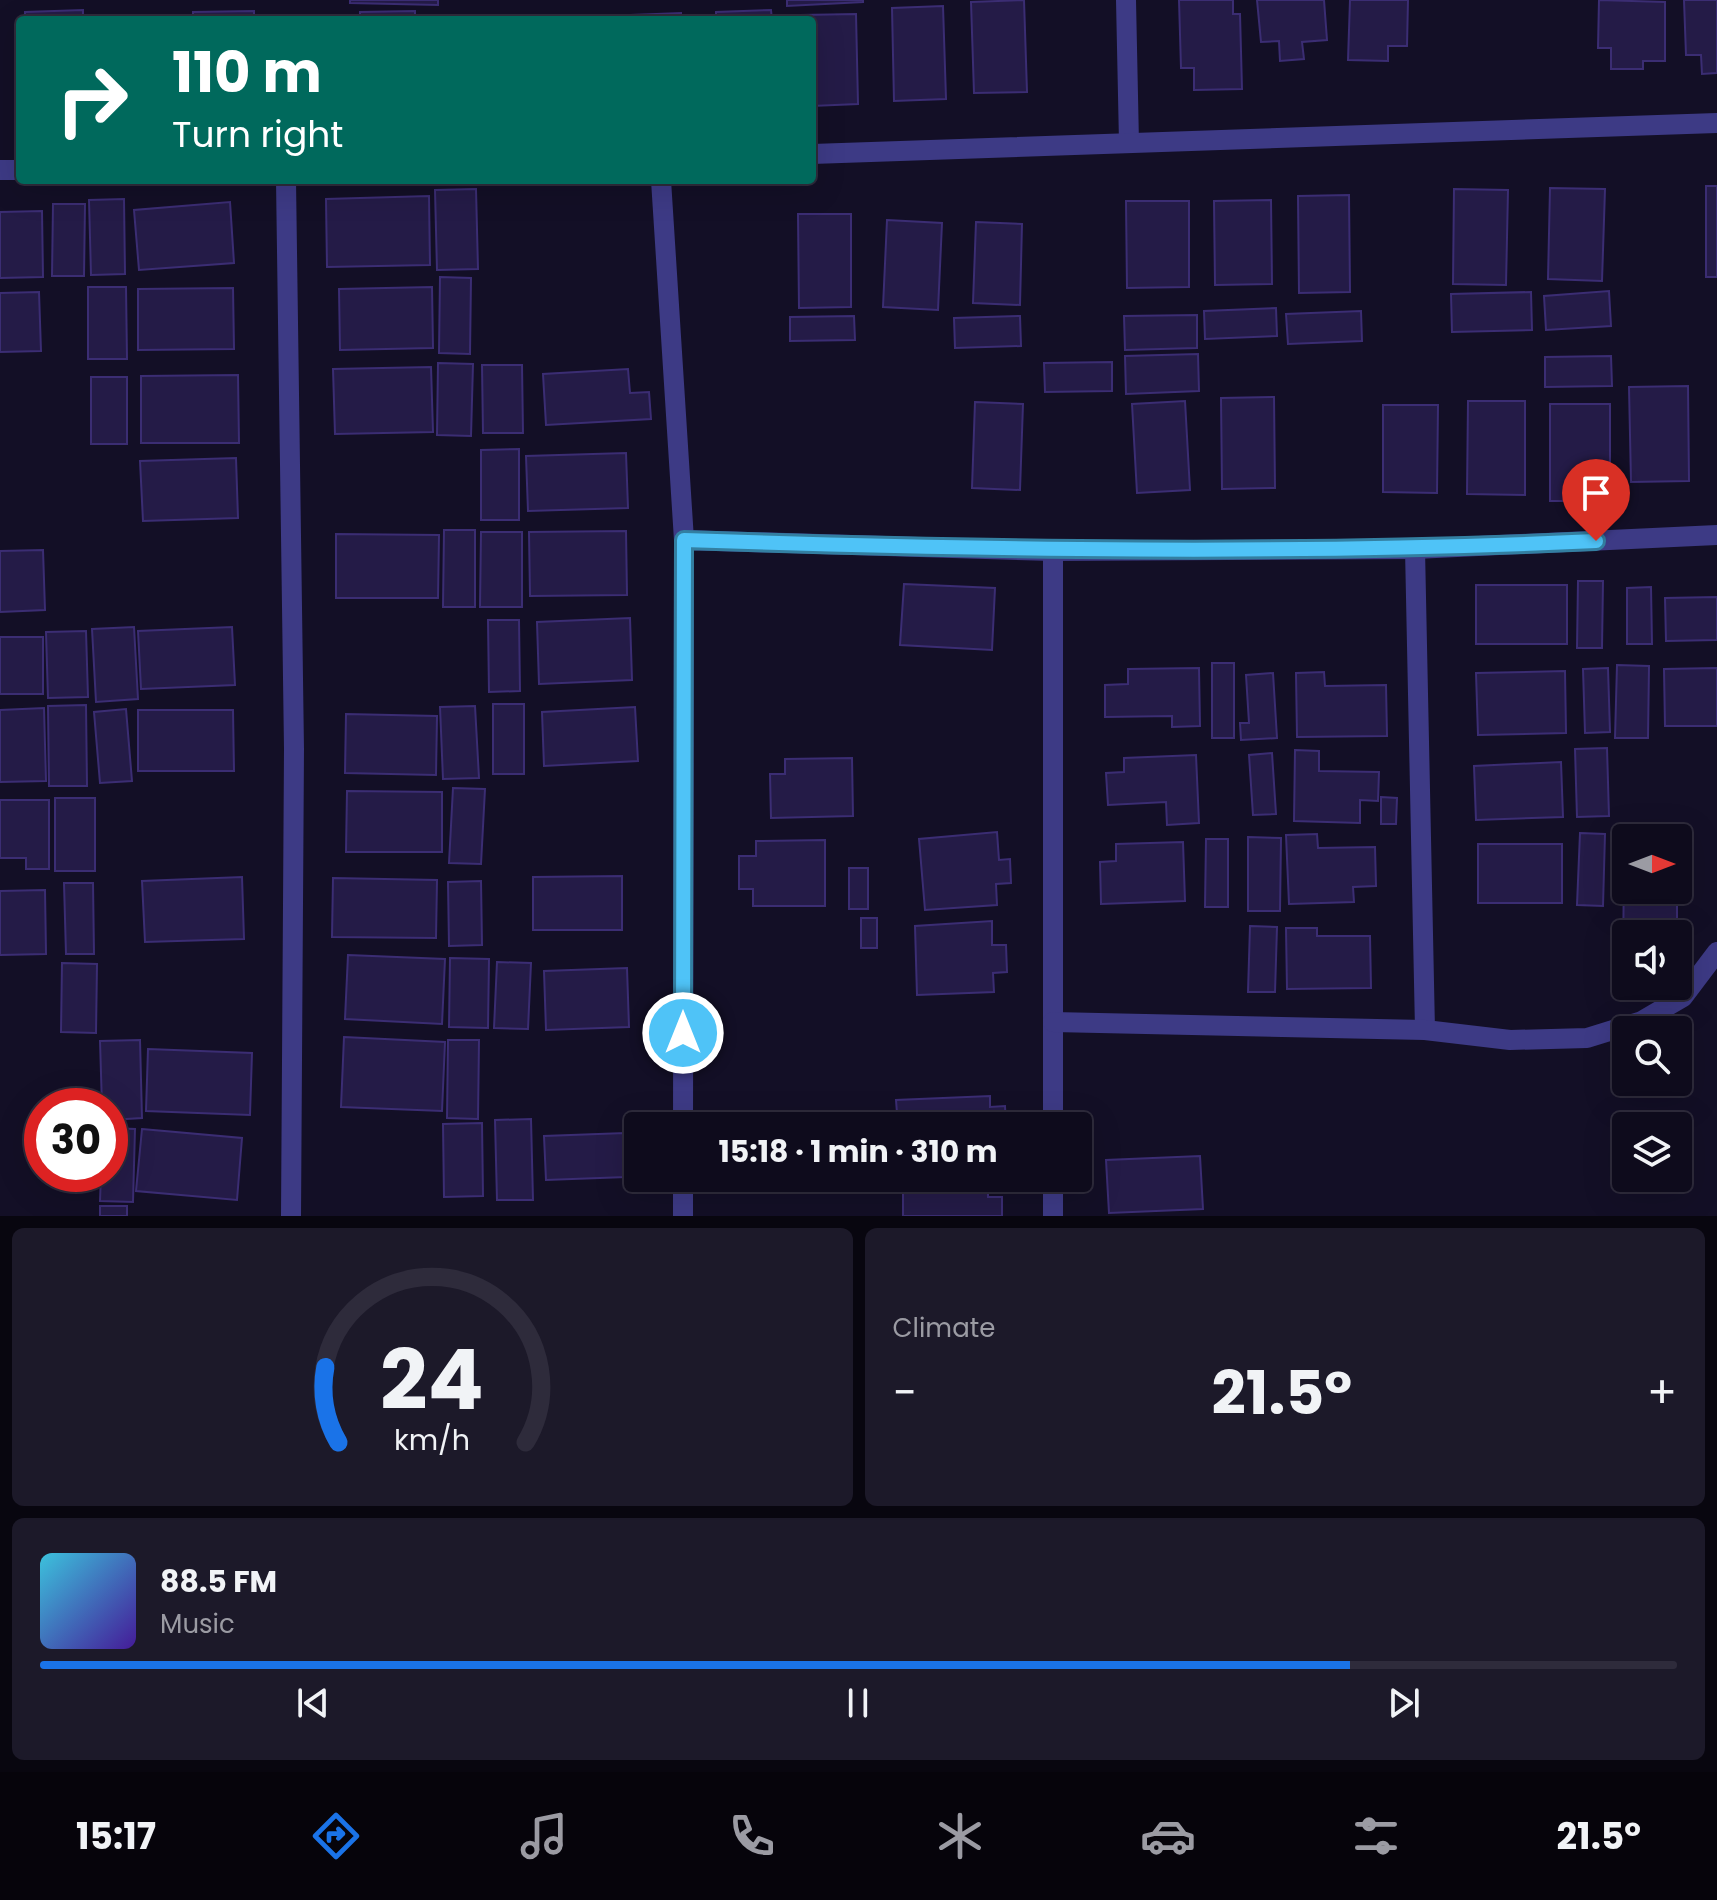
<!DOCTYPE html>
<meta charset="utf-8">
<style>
body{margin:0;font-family:Poppins,sans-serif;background:#1c1929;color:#f1f3f6;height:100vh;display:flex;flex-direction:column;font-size:30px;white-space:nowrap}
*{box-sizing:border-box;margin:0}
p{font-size:26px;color:#9b9ba3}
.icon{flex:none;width:44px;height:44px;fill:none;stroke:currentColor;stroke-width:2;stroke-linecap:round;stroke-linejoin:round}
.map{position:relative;height:1216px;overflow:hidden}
.drawer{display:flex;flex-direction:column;gap:12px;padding:12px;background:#08060f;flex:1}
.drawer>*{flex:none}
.banner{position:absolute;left:16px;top:16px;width:800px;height:168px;border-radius:8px;box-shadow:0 8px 32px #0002,0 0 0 2px #2e2b3b;background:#00695c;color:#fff;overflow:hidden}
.needle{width:52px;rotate:90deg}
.controls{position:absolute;left:1612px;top:824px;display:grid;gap:16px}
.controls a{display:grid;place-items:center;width:80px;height:80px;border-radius:8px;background:#0e0b1c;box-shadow:0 8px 32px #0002,0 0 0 2px #2e2b3b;font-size:40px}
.speed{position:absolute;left:24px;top:1088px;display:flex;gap:16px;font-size:40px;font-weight:700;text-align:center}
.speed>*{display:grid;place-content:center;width:104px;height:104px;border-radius:50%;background:#0e0b1c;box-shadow:0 8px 32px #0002,0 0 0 2px #2e2b3b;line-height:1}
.speed .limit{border:12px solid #d22;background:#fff;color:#111}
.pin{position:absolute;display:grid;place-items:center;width:68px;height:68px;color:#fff;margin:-82px -34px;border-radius:50% 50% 50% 0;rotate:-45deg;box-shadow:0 0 8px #0007}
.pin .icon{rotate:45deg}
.me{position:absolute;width:88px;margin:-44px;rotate:0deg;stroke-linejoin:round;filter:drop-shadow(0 0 6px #0008)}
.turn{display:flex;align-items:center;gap:28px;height:168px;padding:0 24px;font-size:36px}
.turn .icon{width:104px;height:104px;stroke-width:2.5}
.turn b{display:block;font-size:56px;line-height:68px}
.big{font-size:60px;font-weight:700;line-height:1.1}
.drawer .widget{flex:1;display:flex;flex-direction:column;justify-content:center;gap:12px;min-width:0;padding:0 28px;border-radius:12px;background:#1c1929}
.drawer .dial{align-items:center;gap:0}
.dial svg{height:208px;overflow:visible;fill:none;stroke:#2e2b3b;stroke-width:7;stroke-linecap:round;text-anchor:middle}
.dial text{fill:#f1f3f6;stroke:none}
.song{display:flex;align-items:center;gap:24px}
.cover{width:96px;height:96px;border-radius:12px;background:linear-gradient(135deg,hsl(190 70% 55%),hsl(260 70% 35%))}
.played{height:8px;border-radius:4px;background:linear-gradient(90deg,#1a73e8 80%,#2e2b3b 80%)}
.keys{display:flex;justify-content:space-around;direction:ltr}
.heat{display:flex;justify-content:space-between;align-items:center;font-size:44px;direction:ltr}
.drawer .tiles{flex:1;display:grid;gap:12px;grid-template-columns:1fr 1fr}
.widget:last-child{grid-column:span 2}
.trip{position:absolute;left:624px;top:1112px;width:468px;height:80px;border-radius:8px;background:#0e0b1c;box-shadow:0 8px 32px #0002,0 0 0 2px #2e2b3b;font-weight:700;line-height:80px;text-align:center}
.dock{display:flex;height:128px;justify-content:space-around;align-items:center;background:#06040b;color:#9b9ba3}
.dock .icon{width:56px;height:56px}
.dock .on{color:#1a73e8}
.dock b{font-size:36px;color:#f1f3f6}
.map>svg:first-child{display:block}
.building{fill:#241b47;stroke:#3b2d73;stroke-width:2}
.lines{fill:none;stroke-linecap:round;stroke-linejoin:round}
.street{stroke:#3d3a85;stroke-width:20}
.route-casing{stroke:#337fa1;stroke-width:20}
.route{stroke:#4fc3f7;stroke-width:14}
</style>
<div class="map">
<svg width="1717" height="1216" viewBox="0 0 1717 1216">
<rect width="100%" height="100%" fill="#130f26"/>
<g class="building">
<path d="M350,0H438V5L350,3Z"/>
<path d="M787,0H863V2L787,6Z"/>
<path d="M1024,0L1027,92L974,93L971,2Z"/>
<path d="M1179,0H1233V14H1240L1242,89L1194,90V68H1181Z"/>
<path d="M1257,0H1324L1327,40L1302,42L1304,59L1280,61L1279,41L1261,42Z"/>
<path d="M1350,0H1408L1407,46H1388V61L1348,60Z"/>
<path d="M1599,0L1665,2V61H1643V69H1611V48H1598Z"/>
<path d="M1684,0H1717V73L1702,74L1701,55H1686Z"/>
<path d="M943,6L946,99L894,101L892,8Z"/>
<path d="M83,10V20H25V12Z"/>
<path d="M771,10L772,20H716V12Z"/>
<path d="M254,11V20H193V12Z"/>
<path d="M415,11V20H360V12Z"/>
<path d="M681,13V20H632L631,15Z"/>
<path d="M856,14L858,104L812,106V20H801V15Z"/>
<rect x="1706" y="186" width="11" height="91"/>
<path d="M1550,188L1605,189L1602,281L1548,279Z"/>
<path d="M476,189L478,269L437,270L435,190Z"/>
<path d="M1454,189L1508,190L1506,285L1453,284Z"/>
<path d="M1349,195L1350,292L1299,293L1298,196Z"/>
<path d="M429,196L430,265L327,267L326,199Z"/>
<path d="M124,199L125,274L91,275L89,200Z"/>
<path d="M1271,200L1272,284L1215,285L1214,201Z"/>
<path d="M1126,201H1189V287L1127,288Z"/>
<path d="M230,202L234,263L139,270L134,210Z"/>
<path d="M53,204H85L84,276H52Z"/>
<path d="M42,211L43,277L0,278V212Z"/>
<path d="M798,214H851V307L799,308Z"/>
<path d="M887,220L942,223L938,310L883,307Z"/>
<path d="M976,222L1022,224L1020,305L973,303Z"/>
<path d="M440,277L471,278L470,354L439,353Z"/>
<path d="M88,287H126L127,359H88Z"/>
<path d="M432,287L433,348L340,350L339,289Z"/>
<path d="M233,288L234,349L138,350V289Z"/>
<path d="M1609,291L1611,326L1546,330L1544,296Z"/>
<path d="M39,292L41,351L0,352V293Z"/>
<path d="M1531,292L1532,330L1452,332L1451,294Z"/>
<path d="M1276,308L1277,336L1205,339L1204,311Z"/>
<path d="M1361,311L1362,341L1288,344L1286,314Z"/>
<path d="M1197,315V348L1125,350L1124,316Z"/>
<path d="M854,316L855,340L790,341V317Z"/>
<path d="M1020,316L1021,346L955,348L954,318Z"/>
<path d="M1198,354L1199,391L1126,394L1125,356Z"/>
<path d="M1611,356L1612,386L1545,387V357Z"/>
<path d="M1112,362V391L1045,392L1044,363Z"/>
<path d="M438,363L473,364L471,436L437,435Z"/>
<path d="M482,365H522L523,433H483Z"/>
<path d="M431,367L433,432L335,434L333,369Z"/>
<path d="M628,369L630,393L649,392L651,419L546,425L543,374Z"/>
<path d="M238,375L239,443H141V376Z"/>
<rect x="91" y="377" width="36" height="67"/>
<path d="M1688,386L1689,481L1631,482L1629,387Z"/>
<path d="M1274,397L1275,488L1222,489L1221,398Z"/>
<path d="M1185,401L1190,490L1137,493L1132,404Z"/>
<path d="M1468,401H1525V495L1467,494Z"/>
<path d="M975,402L1023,404L1020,490L972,488Z"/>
<rect x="1550" y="404" width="60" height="97"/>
<path d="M1383,405H1438L1437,493L1383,492Z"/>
<path d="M519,449V520H481V450Z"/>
<path d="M626,453L628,508L528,511L526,456Z"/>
<path d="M236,458L238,518L143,521L140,461Z"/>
<path d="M444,530H475V607H443Z"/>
<path d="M626,531L627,595L530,596L529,532Z"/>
<path d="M481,532H522V607H480Z"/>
<path d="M336,534L439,535L438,598H336Z"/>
<path d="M43,550L45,610L0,612V551Z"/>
<path d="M1578,581H1603L1602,648H1577Z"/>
<path d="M904,584L995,588L992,650L900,645Z"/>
<rect x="1476" y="585" width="91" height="59"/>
<path d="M1651,587L1652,644H1627V588Z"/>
<path d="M1717,597V640L1666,641L1665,598Z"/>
<path d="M630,618L632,680L539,684L537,622Z"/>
<path d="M488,620H519L520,691L489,692Z"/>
<path d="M134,627L138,699L96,702L92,629Z"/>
<path d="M232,627L235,685L141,689L138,631Z"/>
<path d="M86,631L88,697L48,698L46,632Z"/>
<rect x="0" y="637" width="43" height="57"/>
<rect x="1212" y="663" width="22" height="75"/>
<path d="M1617,665L1649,666L1648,738H1615Z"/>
<path d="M1199,668L1200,726L1172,727V716L1105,717V685L1128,684V669Z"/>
<path d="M1608,668L1610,732L1585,733L1583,669Z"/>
<path d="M1717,668V726H1665L1664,669Z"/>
<path d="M1565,671L1566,733L1478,735L1476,673Z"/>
<path d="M1324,672L1325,686L1386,685L1387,736L1297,737L1296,673Z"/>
<path d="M1273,673L1277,738L1241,740L1240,723H1249L1246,675Z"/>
<rect x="493" y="704" width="31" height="70"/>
<path d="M86,705L87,786H49L48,706Z"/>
<path d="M475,706L479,778L443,779L440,707Z"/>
<path d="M635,707L638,761L544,766L542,712Z"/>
<path d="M44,708L46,781L0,782V710Z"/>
<path d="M126,709L132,781L100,783L94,712Z"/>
<path d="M138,710H233L234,771H138Z"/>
<path d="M346,714L437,716L436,775L345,773Z"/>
<path d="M1607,748L1609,816L1577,817L1575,749Z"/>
<path d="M1295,750L1319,751V771L1379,772L1378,801L1360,800V823L1294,821Z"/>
<path d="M1272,753L1276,814L1253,815L1249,755Z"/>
<path d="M1196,755L1199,823L1167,825L1166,802L1108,805L1106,773L1124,772V758Z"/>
<path d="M852,758L853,816L771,818L770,774H785V759Z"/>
<path d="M1561,762L1563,817L1476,820L1474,766Z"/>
<path d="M453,788L485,789L481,864L449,863Z"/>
<path d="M347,791L442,792V852H346Z"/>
<path d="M1381,797L1397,798L1396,824H1381Z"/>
<rect x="55" y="798" width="40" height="73"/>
<path d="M0,800H49V869H26V858H0Z"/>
<path d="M997,832L999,860L1010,859L1011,883L996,884L997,905L925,910L919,839Z"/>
<path d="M1686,832V859H1678V838H1626V860H1622V833Z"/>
<path d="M1580,833L1605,834L1603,906L1577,905Z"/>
<path d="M1317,834L1318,848L1375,847L1376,886L1353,887L1354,902L1289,904L1286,835Z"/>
<path d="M1248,837L1281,838L1280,911H1248Z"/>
<path d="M1206,839H1228V907H1205Z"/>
<path d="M825,840V906H753V889H739V856H756V841Z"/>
<path d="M1183,842L1185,901L1101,904L1100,862L1116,861V844Z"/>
<rect x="1478" y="844" width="84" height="59"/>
<rect x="849" y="868" width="19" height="41"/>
<path d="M1624,868L1626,890H1677V934H1626V957H1623Z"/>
<path d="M622,876V930H533V877Z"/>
<path d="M242,877L244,939L145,942L142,881Z"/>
<path d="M333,878L437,880L436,938L332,937Z"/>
<path d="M481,881L482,945L449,946L448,882Z"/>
<path d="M64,883H93L94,954H66Z"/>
<path d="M45,890L46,954L0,955V891Z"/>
<rect x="861" y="918" width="16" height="30"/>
<path d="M992,921V945H1006L1007,972L993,973L994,992L917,995L915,926Z"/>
<path d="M1250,926L1277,927L1275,992H1248Z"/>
<path d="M1286,928H1317V936H1370L1371,988L1287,989Z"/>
<path d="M348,955L445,959L442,1024L345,1019Z"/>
<path d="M450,958L489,959L488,1028L449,1027Z"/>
<path d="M497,962L531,963L528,1029L494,1028Z"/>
<path d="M62,963L97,964L96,1033L61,1032Z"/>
<path d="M627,968L629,1027L546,1030L544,971Z"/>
<path d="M344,1037L445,1042L442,1111L341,1107Z"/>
<path d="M140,1040L142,1118L110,1120V1106H102L100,1041Z"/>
<path d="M448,1040H479L478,1119L447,1118Z"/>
<path d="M148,1049L252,1053L250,1115L146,1111Z"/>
<path d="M990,1096V1107L1005,1106L1006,1126H898L896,1100Z"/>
<path d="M531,1119L533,1200H497L495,1120Z"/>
<path d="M482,1123L483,1196L444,1197L443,1124Z"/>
<path d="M110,1128L135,1129L133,1202L100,1201L101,1174H110Z"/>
<path d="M142,1129L242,1138L237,1200L136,1191Z"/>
<path d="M625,1133L626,1177L546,1180L544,1136Z"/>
<path d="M1200,1156L1203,1209L1109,1213L1106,1160Z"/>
<path d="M903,1178H988V1197H1002V1216H903Z"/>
<rect x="100" y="1206" width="27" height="10"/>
</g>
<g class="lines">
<g class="street">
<path d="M1126,0L1129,143"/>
<path d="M812,154L1717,123"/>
<path d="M0,170H20"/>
<path d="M286,180L294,749L291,1216"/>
<path d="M661,180L684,540L683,1126"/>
<path d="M684,540L1053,551L1415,549L1717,535"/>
<path d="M1415,549L1425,1030"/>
<path d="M1053,551V1126"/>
<path d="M1053,1022L1425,1030L1510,1040L1587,1038L1642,1021L1683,997L1717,952"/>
<path d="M683,1216V1178"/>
<path d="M1053,1216V1178"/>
</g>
</g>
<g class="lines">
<defs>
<path id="route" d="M683,1033L684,540C988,550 1292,555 1596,541"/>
</defs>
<use href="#route" class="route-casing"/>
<use href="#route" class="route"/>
</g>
</svg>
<div class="controls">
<a><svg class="needle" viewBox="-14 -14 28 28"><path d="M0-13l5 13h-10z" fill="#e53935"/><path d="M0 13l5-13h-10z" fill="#9b9ba3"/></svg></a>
<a><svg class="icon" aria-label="sound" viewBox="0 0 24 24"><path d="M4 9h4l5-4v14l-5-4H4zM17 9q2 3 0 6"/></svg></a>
<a><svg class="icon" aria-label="search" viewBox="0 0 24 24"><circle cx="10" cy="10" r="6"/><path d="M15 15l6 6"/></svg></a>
<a><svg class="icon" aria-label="layers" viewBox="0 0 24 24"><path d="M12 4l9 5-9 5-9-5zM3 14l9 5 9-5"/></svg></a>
</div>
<div class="speed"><div class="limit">30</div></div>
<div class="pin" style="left:1596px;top:541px;background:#d93025"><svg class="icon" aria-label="arrive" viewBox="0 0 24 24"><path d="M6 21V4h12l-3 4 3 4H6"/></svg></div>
<svg class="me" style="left:683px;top:1033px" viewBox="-20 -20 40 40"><circle r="17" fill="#4fc3f7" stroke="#fff" stroke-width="3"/><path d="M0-11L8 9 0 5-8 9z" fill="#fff"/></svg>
<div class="trip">15:18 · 1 min · 310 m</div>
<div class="banner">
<div class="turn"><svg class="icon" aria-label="right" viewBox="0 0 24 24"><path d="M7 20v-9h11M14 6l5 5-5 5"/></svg><div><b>110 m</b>Turn right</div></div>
</div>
</div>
<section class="drawer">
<div class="tiles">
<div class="widget dial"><svg viewBox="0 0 100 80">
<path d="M14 69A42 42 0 1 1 86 69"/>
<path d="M14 69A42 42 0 0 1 9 40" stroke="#1a73e8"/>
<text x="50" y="56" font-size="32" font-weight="700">24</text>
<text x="50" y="72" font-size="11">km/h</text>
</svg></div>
<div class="widget"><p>Climate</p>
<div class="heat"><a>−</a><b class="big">21.5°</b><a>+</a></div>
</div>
<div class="widget">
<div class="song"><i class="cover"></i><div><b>88.5 FM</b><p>Music</p></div></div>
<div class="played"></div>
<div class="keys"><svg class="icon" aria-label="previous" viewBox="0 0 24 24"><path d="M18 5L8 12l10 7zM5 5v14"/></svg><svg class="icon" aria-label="pause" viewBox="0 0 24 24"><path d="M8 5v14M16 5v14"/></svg><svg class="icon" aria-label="next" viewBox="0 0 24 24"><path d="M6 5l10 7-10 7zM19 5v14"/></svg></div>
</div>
</div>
</section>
<nav class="dock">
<b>15:17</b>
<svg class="icon on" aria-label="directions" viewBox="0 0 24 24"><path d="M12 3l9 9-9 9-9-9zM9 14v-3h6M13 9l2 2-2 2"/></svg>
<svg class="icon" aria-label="music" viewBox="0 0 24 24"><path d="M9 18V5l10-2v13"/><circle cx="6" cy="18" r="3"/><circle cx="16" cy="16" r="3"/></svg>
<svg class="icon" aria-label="phone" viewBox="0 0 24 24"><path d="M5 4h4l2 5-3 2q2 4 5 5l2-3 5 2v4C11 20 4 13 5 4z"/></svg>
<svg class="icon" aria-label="climate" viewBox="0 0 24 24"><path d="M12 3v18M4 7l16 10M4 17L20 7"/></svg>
<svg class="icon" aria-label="car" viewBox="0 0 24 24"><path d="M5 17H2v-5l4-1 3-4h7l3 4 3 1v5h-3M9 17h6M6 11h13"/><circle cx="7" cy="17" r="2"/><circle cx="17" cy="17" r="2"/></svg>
<svg class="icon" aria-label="filters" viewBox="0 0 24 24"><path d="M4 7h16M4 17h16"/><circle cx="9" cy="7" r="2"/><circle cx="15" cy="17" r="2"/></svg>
<b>21.5°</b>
</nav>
